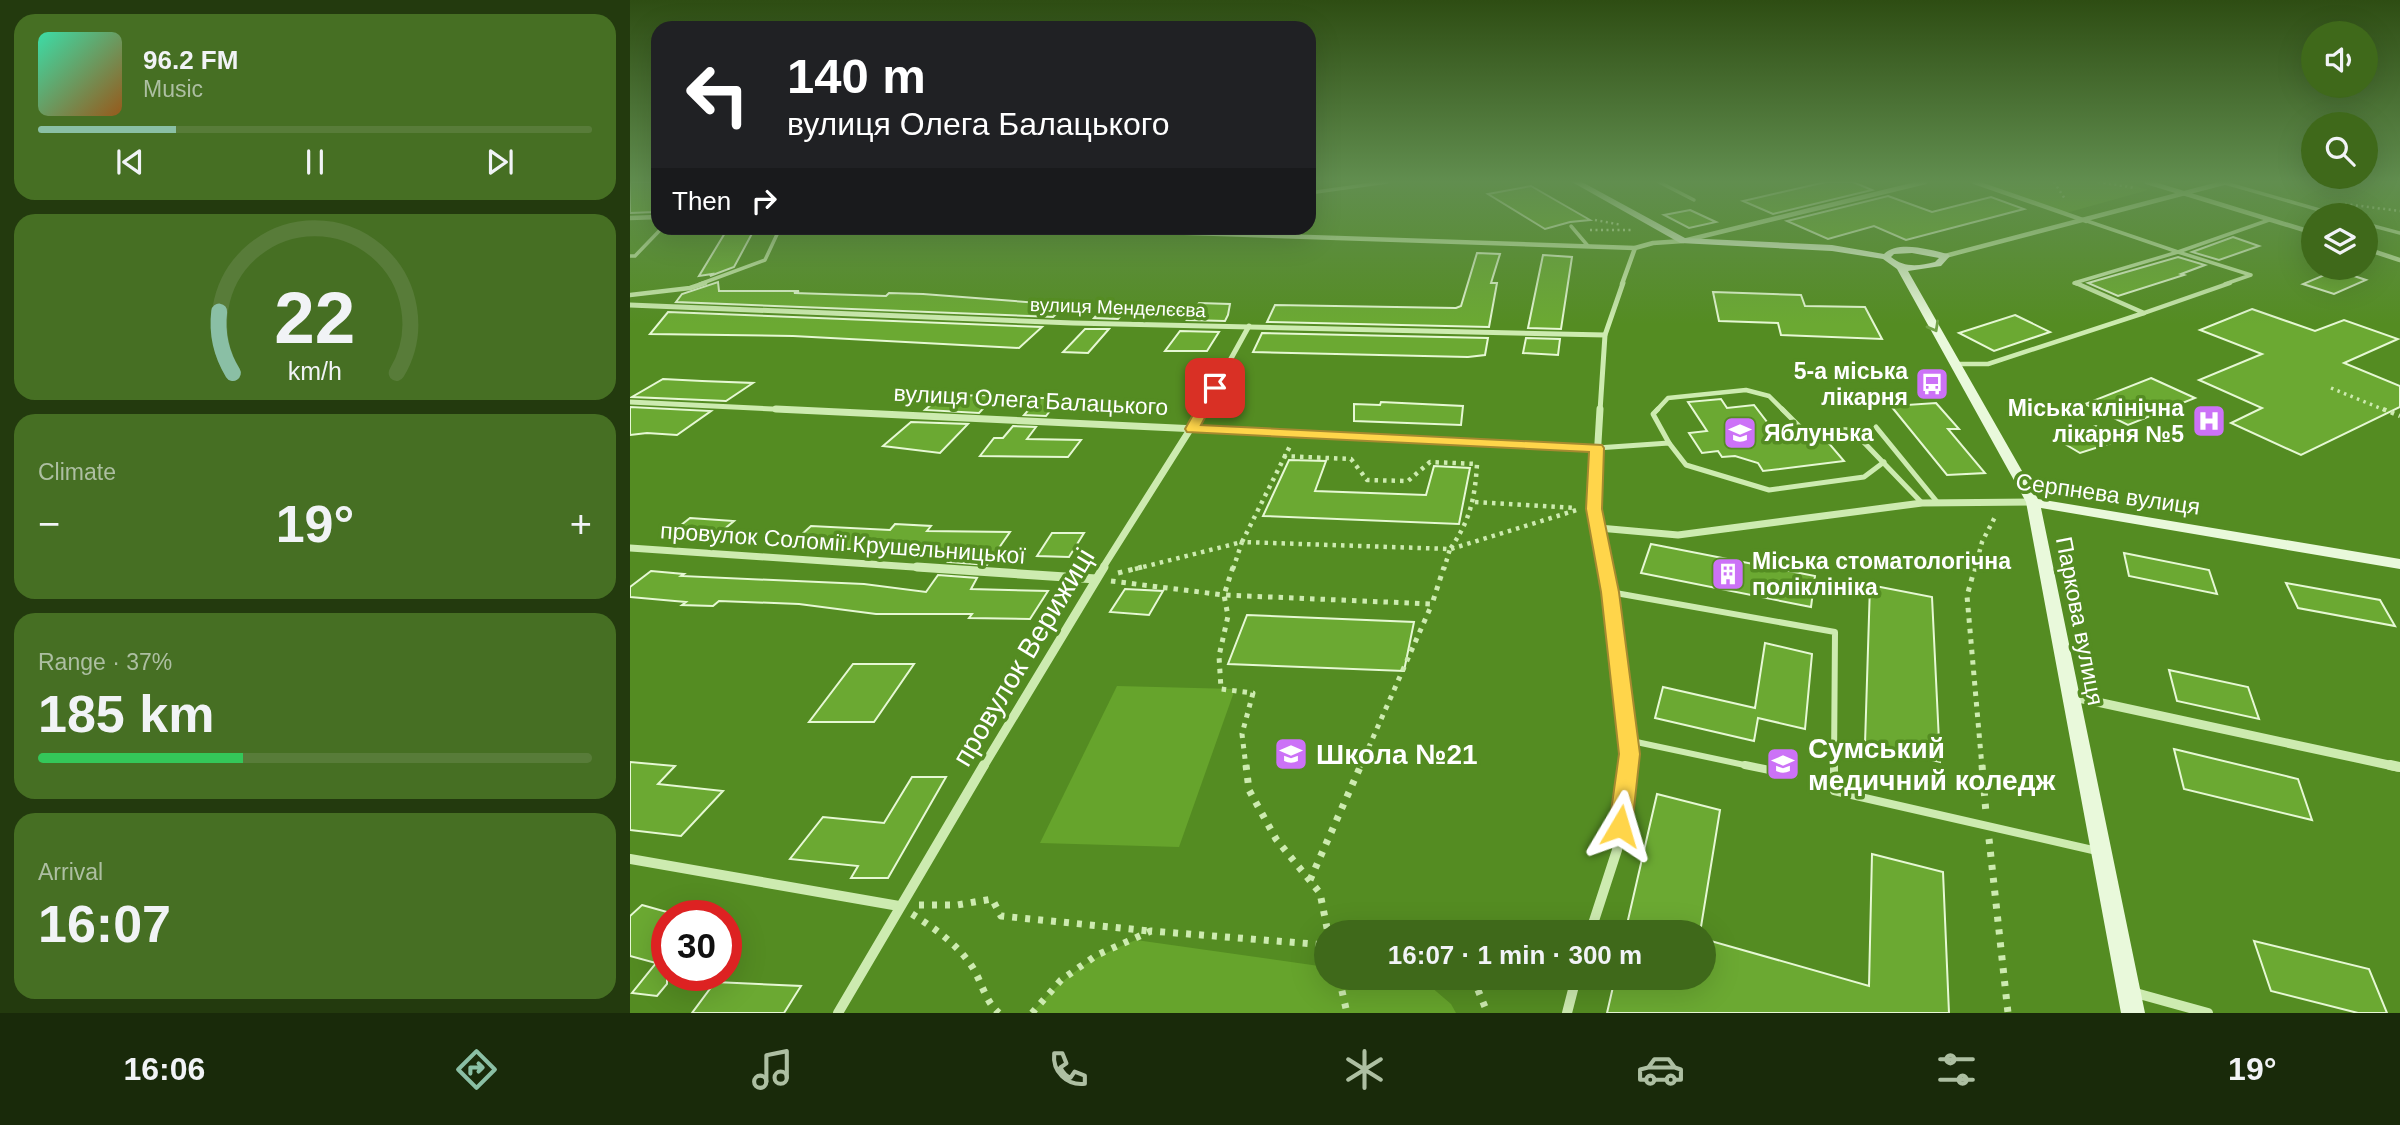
<!DOCTYPE html>
<meta charset="utf-8">
<style>
body{margin:0;font-family:Arial,sans-serif;background:#466f23;color:#f1f3f6;height:100vh;display:flex;flex-direction:column;font-size:26px;white-space:nowrap}
*{box-sizing:border-box;margin:0}
p{font-size:23px;color:#adbfa2}
.icon{flex:none;width:38px;height:38px;fill:none;stroke:currentColor;stroke-width:2;stroke-linecap:round;stroke-linejoin:round}
.map{position:relative;flex:1;overflow:hidden}
.details{display:flex;flex-direction:column;gap:14px;padding:14px;background:#233a0e;width:630px}
.details>*{flex:none}
.banner{position:absolute;left:21px;top:21px;width:665px;height:214px;border-radius:21px;box-shadow:0 7px 28px #0002;background:#202124;color:#fff;overflow:hidden}
.tools{position:absolute;left:1671px;top:21px;display:grid;gap:14px}
.tools a{display:grid;place-items:center;width:77px;height:77px;border-radius:50%;background:#3f691a;box-shadow:0 7px 28px #0002;font-size:35px}
.speed{position:absolute;left:21px;top:900px;display:flex;gap:14px;font-size:35px;font-weight:700;text-align:center}
.speed>*{display:grid;place-content:center;width:91px;height:91px;border-radius:50%;background:#3f691a;box-shadow:0 7px 28px #0002;line-height:1}
.speed .limit{border:10px solid #d22;background:#fff;color:#111}
.pin{position:absolute;display:grid;place-items:center;width:60px;height:60px;color:#fff;margin:-30px;border-radius:14px;box-shadow:0 4px 10px #0006}
.me{position:absolute;width:77px;margin:-38px;rotate:7deg;stroke-linejoin:round;filter:drop-shadow(0 0 5px #0008)}
.turn{display:flex;align-items:center;gap:24px;height:147px;padding:0 21px;font-size:32px}
.turn .icon{width:91px;height:91px;stroke-width:2.5}
.turn b{display:block;font-size:49px;line-height:60px}
.then{display:flex;align-items:center;height:66px;padding:0 21px;background:#0003;gap:14px;font-size:26px}
.big{font-size:52px;font-weight:600;line-height:1.1}
.details .card{flex:1;display:flex;flex-direction:column;justify-content:center;gap:10px;min-width:0;padding:0 24px;border-radius:21px;background:#466f23}
.details .dial{align-items:center;gap:0}
.dial svg{height:182px;overflow:visible;fill:none;stroke:#587c39;stroke-width:7;stroke-linecap:round;text-anchor:middle}
.dial text{fill:#f1f3f6;stroke:none}
.song{display:flex;align-items:center;gap:21px}
.cover{width:84px;height:84px;border-radius:10px;background:linear-gradient(135deg,hsl(160 70% 55%),hsl(30 70% 35%))}
.played{height:7px;border-radius:4px;background:linear-gradient(90deg,#8abfa5 25%,#587c39 25%)}
.keys{display:flex;justify-content:space-around;direction:ltr}
.heat{display:flex;justify-content:space-between;align-items:center;font-size:38px;direction:ltr}
.charge{height:10px;border-radius:5px;background:linear-gradient(90deg,#34c759 37%,#587c39 0)}
.trip{position:absolute;left:684px;top:920px;width:402px;height:70px;border-radius:35px;background:#3f691a;box-shadow:0 7px 28px #0002;font-weight:600;line-height:70px;text-align:center}
.tabs{display:flex;height:112px;justify-content:space-around;align-items:center;background:#192a0a;color:#adbfa2}
.tabs .icon{width:49px;height:49px}
.tabs .current{color:#8abfa5}
.tabs b{font-size:32px;color:#f1f3f6}
main{display:flex;flex:1;min-height:0}
.map>svg:first-child{display:block}
.green{fill:#66a42c}
.building{fill:#6ba932;stroke:#e6f8d4;stroke-width:2}
.lines{fill:none;stroke-linecap:round;stroke-linejoin:round}
.path-far4{stroke:#cdebb0;stroke-width:2.5;stroke-dasharray:2 3.5;stroke-linecap:butt}
.path-far3{stroke:#cdebb0;stroke-width:3.5;stroke-dasharray:2.5 4.5;stroke-linecap:butt}
.path-far2{stroke:#cdebb0;stroke-width:4.5;stroke-dasharray:3.5 5;stroke-linecap:butt}
.path-far1{stroke:#cdebb0;stroke-width:5;stroke-dasharray:4.5 6;stroke-linecap:butt}
.path{stroke:#cdebb0;stroke-width:7;stroke-dasharray:5 8;stroke-linecap:butt}
.lane-far4{stroke:#cdebb0;stroke-width:3.5}
.lane-far3{stroke:#cdebb0;stroke-width:4.5}
.lane-far2{stroke:#cdebb0;stroke-width:5}
.lane-far1{stroke:#cdebb0;stroke-width:6}
.lane{stroke:#cdebb0;stroke-width:8}
.street-far4{stroke:#cdebb0;stroke-width:4.5}
.street-far3{stroke:#cdebb0;stroke-width:5}
.street-far2{stroke:#cdebb0;stroke-width:7}
.street-far1{stroke:#cdebb0;stroke-width:9}
.street{stroke:#cdebb0;stroke-width:10}
.secondary{fill:#e9f9db;fill-rule:evenodd}
.oneway{stroke:#72a247}
.route{fill:#ffd54a;stroke:#a68a30;stroke-width:2}
.labels{text-anchor:middle;stroke-width:7;stroke-linejoin:round;paint-order:stroke}
.far-street-label{font-size:19px;fill:#fff;stroke:#548c22}
.poi-label{font-size:23px;font-weight:bold;fill:#fff;stroke:#548c22;text-anchor:end}
.street-label{font-size:23px;fill:#fff;stroke:#548c22}
.near-street-label{font-size:28px;fill:#fff;stroke:#548c22}
.near-poi-label{font-size:28px;font-weight:bold;fill:#fff;stroke:#548c22;text-anchor:start}
</style>
<main>
<section class="details">
<div class="card">
<div class="song"><i class="cover"></i><div><b>96.2 FM</b><p>Music</p></div></div>
<div class="played"></div>
<div class="keys"><svg class="icon" aria-label="previous" viewBox="0 0 24 24"><path d="M18 5L8 12l10 7zM5 5v14"/></svg><svg class="icon" aria-label="pause" viewBox="0 0 24 24"><path d="M8 5v14M16 5v14"/></svg><svg class="icon" aria-label="next" viewBox="0 0 24 24"><path d="M6 5l10 7-10 7zM19 5v14"/></svg></div>
</div>
<div class="card dial"><svg viewBox="0 0 100 80">
<path d="M14 69A42 42 0 1 1 86 69"/>
<path d="M14 69A42 42 0 0 1 8 42" stroke="#8abfa5"/>
<text x="50" y="56" font-size="32" font-weight="700">22</text>
<text x="50" y="72" font-size="11">km/h</text>
</svg></div>
<div class="card"><p>Climate</p>
<div class="heat"><a>−</a><b class="big">19°</b><a>+</a></div>
</div>
<div class="card"><p>Range · 37%</p><b class="big">185 km</b><div class="charge"></div></div>
<div class="card"><p>Arrival</p><b class="big">16:07</b></div>
</section>
<div class="map">
<svg width="1770" height="1013" viewBox="0 0 1770 1013">
<rect width="100%" height="100%" fill="#548c22"/>
<g class="green">
<path d="M1349,182H1493L1518,190L1436,213Z"/>
<path d="M487,686L605,689L549,847L410,843Z"/>
<path d="M506,940L696,967V978L793,980L821,1004L826,1013H402C437,974 457,959 506,940Z"/>
</g>
<g class="building">
<path d="M0,182H28V209L24,212L0,213Z"/>
<path d="M1196,182H1223L1242,190L1143,214L1113,201Z"/>
<path d="M901,186L927,201L960,220L940,222L915,229L858,194Z"/>
<path d="M1258,196L1302,212L1361,197L1394,209L1276,240L1244,226L1198,239L1157,221Z"/>
<path d="M1060,210L1086,222L1059,228L1034,215Z"/>
<path d="M98,228H125L104,267L80,276L82,274L69,276Z"/>
<path d="M1603,237L1629,246L1589,260L1562,252Z"/>
<path d="M847,253L870,254L861,283H867L859,327L637,322L645,305L826,308L831,306Z"/>
<path d="M913,255L942,257L931,329L898,328Z"/>
<path d="M1548,257L1575,265L1551,274L1554,275L1488,296L1458,283Z"/>
<path d="M1706,270L1736,280L1704,294L1673,284Z"/>
<path d="M88,282L89,291H169L164,293L256,296L259,293L293,294L436,305L423,317L46,302L52,294Z"/>
<path d="M1083,292L1171,295L1175,306L1235,307L1252,339L1151,335L1148,323L1089,321Z"/>
<path d="M477,303L500,305L488,319L464,318Z"/>
<path d="M569,303L600,304L598,315L595,321L557,320Z"/>
<path d="M1622,309L1685,331L1714,320L1768,339L1714,363L1770,386V407L1671,455L1601,423L1632,408L1569,380L1632,354L1570,330Z"/>
<path d="M38,312L412,327L389,348L163,336L20,334Z"/>
<path d="M1385,315L1420,332L1364,351L1329,333Z"/>
<path d="M455,329H479L458,353L433,352Z"/>
<path d="M550,331L589,332L577,351H535Z"/>
<path d="M632,333L858,338L855,355L838,357L623,352Z"/>
<path d="M896,338L930,339L928,355L893,353Z"/>
<path d="M1521,378L1565,398L1498,425L1455,404Z"/>
<path d="M33,379L72,381L123,383L96,401L2,397Z"/>
<path d="M366,395L349,413L295,410L311,396Z"/>
<path d="M409,398H430L416,416L394,415Z"/>
<path d="M1091,399L1097,408L1124,405L1150,439L1191,434L1214,461L1133,471L1128,463L1105,456L1092,457L1088,451L1072,453L1059,433L1077,431L1058,402Z"/>
<path d="M751,402L833,406L831,425L724,421V404L750,405Z"/>
<path d="M1306,403L1329,429H1318L1355,473L1317,475L1261,406Z"/>
<path d="M0,407L81,411L47,435L17,433L0,435Z"/>
<path d="M281,422L338,424L310,453L253,446Z"/>
<path d="M383,426L406,427L397,439L451,440L438,457L350,456L364,438H373Z"/>
<path d="M1466,426L1491,440L1450,453L1425,438Z"/>
<path d="M659,460L696,461L685,491L796,495L804,466L840,468L829,524L633,516Z"/>
<path d="M60,518L104,521L81,540L36,537Z"/>
<path d="M265,524L301,526L297,531L380,532L357,565L318,562L323,555H313L316,552L158,547L181,526L260,530Z"/>
<path d="M422,533H454L439,557L407,556Z"/>
<path d="M1021,544L1185,576L1181,607L1011,573Z"/>
<path d="M1494,553L1579,570L1587,594L1499,576Z"/>
<path d="M21,571L54,574L51,576L234,584L296,592L308,575L347,578L341,589L418,591L400,619L339,618L342,614H246L169,604L89,601L83,606L52,605L56,602L0,597V587Z"/>
<path d="M1656,583L1750,600L1765,626L1668,608Z"/>
<path d="M1240,585L1302,597L1310,762L1235,744Z"/>
<path d="M495,589L533,591L519,615L480,612Z"/>
<path d="M617,615L784,622L774,671L598,664Z"/>
<path d="M1135,643L1182,654L1175,729L1128,718L1124,741L1025,718L1033,687L1125,708Z"/>
<path d="M223,664H284L244,722H179Z"/>
<path d="M1539,670L1618,687L1629,719L1547,701Z"/>
<path d="M1544,749L1668,779L1682,820L1554,789Z"/>
<path d="M0,762L45,766L28,784L93,791L51,836L0,830Z"/>
<path d="M282,777H316L258,878H221L228,866L160,859L193,817L254,823Z"/>
<path d="M1027,794L1090,810L1070,933H995Z"/>
<path d="M1242,854L1313,872L1319,1013H977L985,978H1074V939L1239,986Z"/>
<path d="M12,905L37,912V984L27,996L2,993L26,963L0,956V916Z"/>
<path d="M1624,941L1739,969L1757,1013H1728L1641,991Z"/>
<path d="M85,982L171,986L154,1013H62Z"/>
</g>
<g class="lines">
<g class="path-far4">
<path d="M1424,182L1435,199"/>
<path d="M1468,182L1506,188"/>
<path d="M1715,204L1770,211"/>
<path d="M965,220L992,225"/>
<path d="M960,230H1003"/>
</g>
<g class="path-far3">
<path d="M1302,384H1318"/>
<path d="M1701,388L1757,411"/>
</g>
<g class="path-far2">
<path d="M1753,409L1770,416"/>
<path d="M653,456L721,459L737,480L778,481L800,462L847,464C845,498 840,521 820,549"/>
<path d="M845,502L945,508"/>
<path d="M821,549L950,509"/>
<path d="M505,569L612,542L660,446"/>
<path d="M603,569L612,542L820,549L814,569"/>
<path d="M1345,569L1352,542L1365,517"/>
</g>
<g class="path-far1">
<path d="M603,567L594,595L802,604L814,567"/>
<path d="M1345,567L1337,596L1352,767"/>
<path d="M488,573L512,567"/>
<path d="M481,581L594,595L598,616L589,656L591,689L623,693L612,734L616,767"/>
<path d="M730,767L802,604"/>
</g>
<g class="path">
<path d="M616,765L619,790L646,839L690,893L698,933"/>
<path d="M1352,765L1356,813"/>
<path d="M1359,839L1378,1013"/>
<path d="M680,880L731,765"/>
<path d="M289,905H327L362,899L371,916L520,931"/>
<path d="M282,914C304,928 326,943 341,965C352,981 354,1000 369,1013"/>
<path d="M709,978L717,1013"/>
<path d="M843,978L855,1007L854,1013"/>
<path d="M402,1013L431,980L467,955L521,931L696,945"/>
</g>
<g class="lane-far4">
<path d="M1029,182L1064,200"/>
<path d="M1595,183L1707,215"/>
<path d="M679,193L757,182"/>
<path d="M1736,224L1770,233"/>
<path d="M941,226L958,246"/>
<path d="M1548,252L1639,220"/>
<path d="M1548,252L1621,275L1595,284"/>
<path d="M0,256H5L32,228"/>
<path d="M70,284L135,260L150,228"/>
<path d="M1447,284L1444,283L1548,252L1457,221"/>
</g>
<g class="lane-far3">
<path d="M0,295L60,288L75,283"/>
<path d="M1514,313L1600,283"/>
<path d="M1325,364H1358L1514,313L1446,283"/>
<path d="M1026,411L1038,398L1116,390L1139,396L1154,411"/>
</g>
<g class="lane-far2">
<path d="M1028,409L1023,414L1039,443"/>
<path d="M1152,409L1171,428L1222,430L1292,503"/>
<path d="M1246,427L1308,503"/>
<path d="M967,448L1039,443L1056,465L1139,490L1234,477L1254,462"/>
</g>
<g class="lane-far1">
<path d="M980,592L1205,632L1204,767"/>
<path d="M997,740L1124,767"/>
</g>
<g class="lane">
<path d="M1115,765L1164,775"/>
<path d="M1204,765V791L1467,851"/>
</g>
<g class="street-far4">
<path d="M1344,182L1456,221"/>
<path d="M1517,182L1684,233"/>
<path d="M0,218L28,217"/>
<path d="M415,228L1005,248L1023,243L1053,241L1295,182"/>
<path d="M1736,249L1770,260"/>
<path d="M1315,256L1597,182"/>
<path d="M992,284L1005,248"/>
</g>
<g class="street-far3">
<path d="M0,305L443,323L975,335"/>
<path d="M0,402L183,411"/>
<path d="M572,411L619,326"/>
<path d="M970,411L975,335L993,283"/>
</g>
<g class="street-far2">
<path d="M146,409L967,448"/>
<path d="M970,409L964,509L976,569"/>
<path d="M969,528L1048,535L1292,503L1403,502"/>
<path d="M0,548L313,569"/>
<path d="M472,569L573,409"/>
</g>
<g class="street-far1">
<path d="M287,567L466,579"/>
<path d="M975,567L999,754L997,767"/>
<path d="M1444,697L1768,767"/>
<path d="M353,767L474,567"/>
</g>
<g class="street">
<path d="M1760,765L1770,767"/>
<path d="M0,859L269,906"/>
<path d="M960,933L987,850L998,765"/>
<path d="M1502,992L1578,1013"/>
<path d="M208,1013L354,765"/>
<path d="M937,1013L946,978"/>
</g>
<path class="secondary" d="M942,182H952L1055,238L1202,245L1254,254C1269,240 1300,250 1318,254L1320,256L1311,266L1278,271L1408,499L1770,559V569L1411,508L1515,1013H1491L1396,502L1267,269L1253,259L1202,251L1050,243ZM1282,253L1309,258L1305,262C1289,266 1274,268 1261,257L1264,254Z"/>
</g>
<defs><path id="oneway-chevron" d="M-2-3.5L2.5 0L-2 3.5" fill="none" stroke-width="1.6" stroke-linecap="round" stroke-linejoin="round" transform="scale(1.75)"/></defs>
<use class="oneway" href="#oneway-chevron" transform="translate(1304 327) rotate(61)"/>
<linearGradient id="sky" x2="0" y2="1"><stop stop-color="#2e4d13"/><stop offset="0.56" stop-color="#618e4f"/><stop offset="1" stop-color="#618e4f" stop-opacity="0"/></linearGradient>
<rect width="1770" height="324" fill="url(#sky)"/>
<path class="route" d="M585,384L591,388L571,425L972,445L974,448L972,509L989,592L1010,754L1002,826L998,833L990,836L982,833L979,826L989,754L971,592L956,509L959,452L557,432L555,429L578,388Z"/>
<defs>
<symbol id="bus-square" viewBox="-11 -11 22 22"><rect x="-9" y="-9" width="18" height="18" rx="4" fill="#cc72f7" stroke="#548c22"/><path d="M-5-6H5V4H4V6H2V4H-2V6H-4V4H-5ZM-3.5-4V0h7V-4ZM-3.5 1.2v1.5H-2V1.2ZM2 1.2v1.5H3.5V1.2Z" fill="#fff"/></symbol>
<symbol id="hospital-square" viewBox="-11 -11 22 22"><rect x="-9" y="-9" width="18" height="18" rx="4" fill="#cc72f7" stroke="#548c22"/><path d="M-5-5h3v3.5h4V-5h3V5h-3V1.5h-4V5h-3Z" fill="#fff"/></symbol>
<symbol id="school-square" viewBox="-11 -11 22 22"><rect x="-9" y="-9" width="18" height="18" rx="4" fill="#cc72f7" stroke="#548c22"/><path d="M0-5L7-2L0 1L-7-2ZM-4 1L0 2.5L4 1V4Q0 6-4 4Z" fill="#fff"/></symbol>
<symbol id="building-square" viewBox="-11 -11 22 22"><rect x="-9" y="-9" width="18" height="18" rx="4" fill="#cc72f7" stroke="#548c22"/><path d="M-4-6H4V6H1V3H-1V6H-4ZM-2.5-4.3h1.7v1.8h-1.7ZM.8-4.3h1.7v1.8H.8ZM-2.5-1h1.7V.8h-1.7ZM.8-1h1.7V.8H.8Z" fill="#fff"/></symbol>
<symbol id="university-square" viewBox="-11 -11 22 22"><rect x="-9" y="-9" width="18" height="18" rx="4" fill="#cc72f7" stroke="#548c22"/><path d="M0-5L7-2L0 1L-7-2ZM-4 1L0 2.5L4 1V4Q0 6-4 4Z" fill="#fff"/></symbol>
</defs>
<g fill-rule="evenodd">
<use href="#bus-square" x="1283" y="365" width="38" height="38"/>
<use href="#hospital-square" x="1560" y="402" width="38" height="38"/>
<use href="#school-square" x="1091" y="414" width="38" height="38"/>
<use href="#building-square" x="1079" y="555" width="38" height="38"/>
<use href="#school-square" x="642" y="735" width="38" height="38"/>
<use href="#university-square" x="1134" y="745" width="38" height="38"/>
</g>
<g class="labels">
<g class="far-street-label">
<text transform="translate(488 307) rotate(2)" y="7">вулиця Менделєєва</text>
</g>
<g class="poi-label">
<text x="1278" y="379">5-а міська<tspan x="1278" dy="26">лікарня</tspan></text>
<text x="1554" y="416">Міська клінічна<tspan x="1554" dy="26">лікарня №5</tspan></text>
<text x="1134" y="441" text-anchor="start">Яблунька</text>
<text x="1122" y="569" text-anchor="start">Міська стоматологічна<tspan x="1122" dy="26">поліклініка</tspan></text>
</g>
<g class="street-label">
<text transform="translate(401 400) rotate(3)" y="8">вулиця Олега Балацького</text>
<text transform="translate(1478 494) rotate(8)" y="8">Серпнева вулиця</text>
<text transform="translate(213 543) rotate(4)" y="8">провулок Соломії Крушельницької</text>
<text transform="translate(1450 621) rotate(79)" y="8">Паркова вулиця</text>
</g>
<g class="near-street-label">
<text transform="translate(393 657) rotate(-59)" y="10">провулок Верижиці</text>
</g>
<g class="near-poi-label">
<text x="1178" y="758">Сумський<tspan x="1178" dy="32">медичний коледж</tspan></text>
<text x="686" y="764">Школа №21</text>
</g>
</g>
</svg>
<div class="tools">
<a><svg class="icon" aria-label="sound" viewBox="0 0 24 24"><path d="M4 9h4l5-4v14l-5-4H4zM17 9q2 3 0 6"/></svg></a>
<a><svg class="icon" aria-label="search" viewBox="0 0 24 24"><circle cx="10" cy="10" r="6"/><path d="M15 15l6 6"/></svg></a>
<a><svg class="icon" aria-label="layers" viewBox="0 0 24 24"><path d="M12 4l9 5-9 5-9-5zM3 14l9 5 9-5"/></svg></a>
</div>
<div class="speed"><div class="limit">30</div></div>
<div class="pin" style="left:585px;top:388px;background:#d93025"><svg class="icon" aria-label="arrive" viewBox="0 0 24 24"><path d="M6 21V4h12l-3 4 3 4H6"/></svg></div>
<svg class="me" style="left:990px;top:826px" viewBox="-20 -20 40 40"><path d="M0-17L14 15 0 8-14 15z" fill="#ffd54a" stroke="#fff" stroke-width="4"/></svg>
<div class="trip">16:07 · 1 min · 300 m</div>
<div class="banner">
<div class="turn"><svg class="icon" aria-label="left" viewBox="0 0 24 24"><path d="M17 20v-9H6M10 6l-5 5 5 5"/></svg><div><b>140 m</b>вулиця Олега Балацького</div></div>
<div class="then">Then<svg class="icon" aria-label="right" viewBox="0 0 24 24"><path d="M7 20v-9h11M14 6l5 5-5 5"/></svg></div>
</div>
</div>
</main>
<nav class="tabs">
<b>16:06</b>
<svg class="icon current" aria-label="directions" viewBox="0 0 24 24"><path d="M12 3l9 9-9 9-9-9zM9 14v-3h6M13 9l2 2-2 2"/></svg>
<svg class="icon" aria-label="music" viewBox="0 0 24 24"><path d="M9 18V5l10-2v13"/><circle cx="6" cy="18" r="3"/><circle cx="16" cy="16" r="3"/></svg>
<svg class="icon" aria-label="phone" viewBox="0 0 24 24"><path d="M5 4h4l2 5-3 2q2 4 5 5l2-3 5 2v4C11 20 4 13 5 4z"/></svg>
<svg class="icon" aria-label="climate" viewBox="0 0 24 24"><path d="M12 3v18M4 7l16 10M4 17L20 7"/></svg>
<svg class="icon" aria-label="car" viewBox="0 0 24 24"><path d="M5 17H2v-5l4-1 3-4h7l3 4 3 1v5h-3M9 17h6M6 11h13"/><circle cx="7" cy="17" r="2"/><circle cx="17" cy="17" r="2"/></svg>
<svg class="icon" aria-label="filters" viewBox="0 0 24 24"><path d="M4 7h16M4 17h16"/><circle cx="9" cy="7" r="2"/><circle cx="15" cy="17" r="2"/></svg>
<b>19°</b>
</nav>
